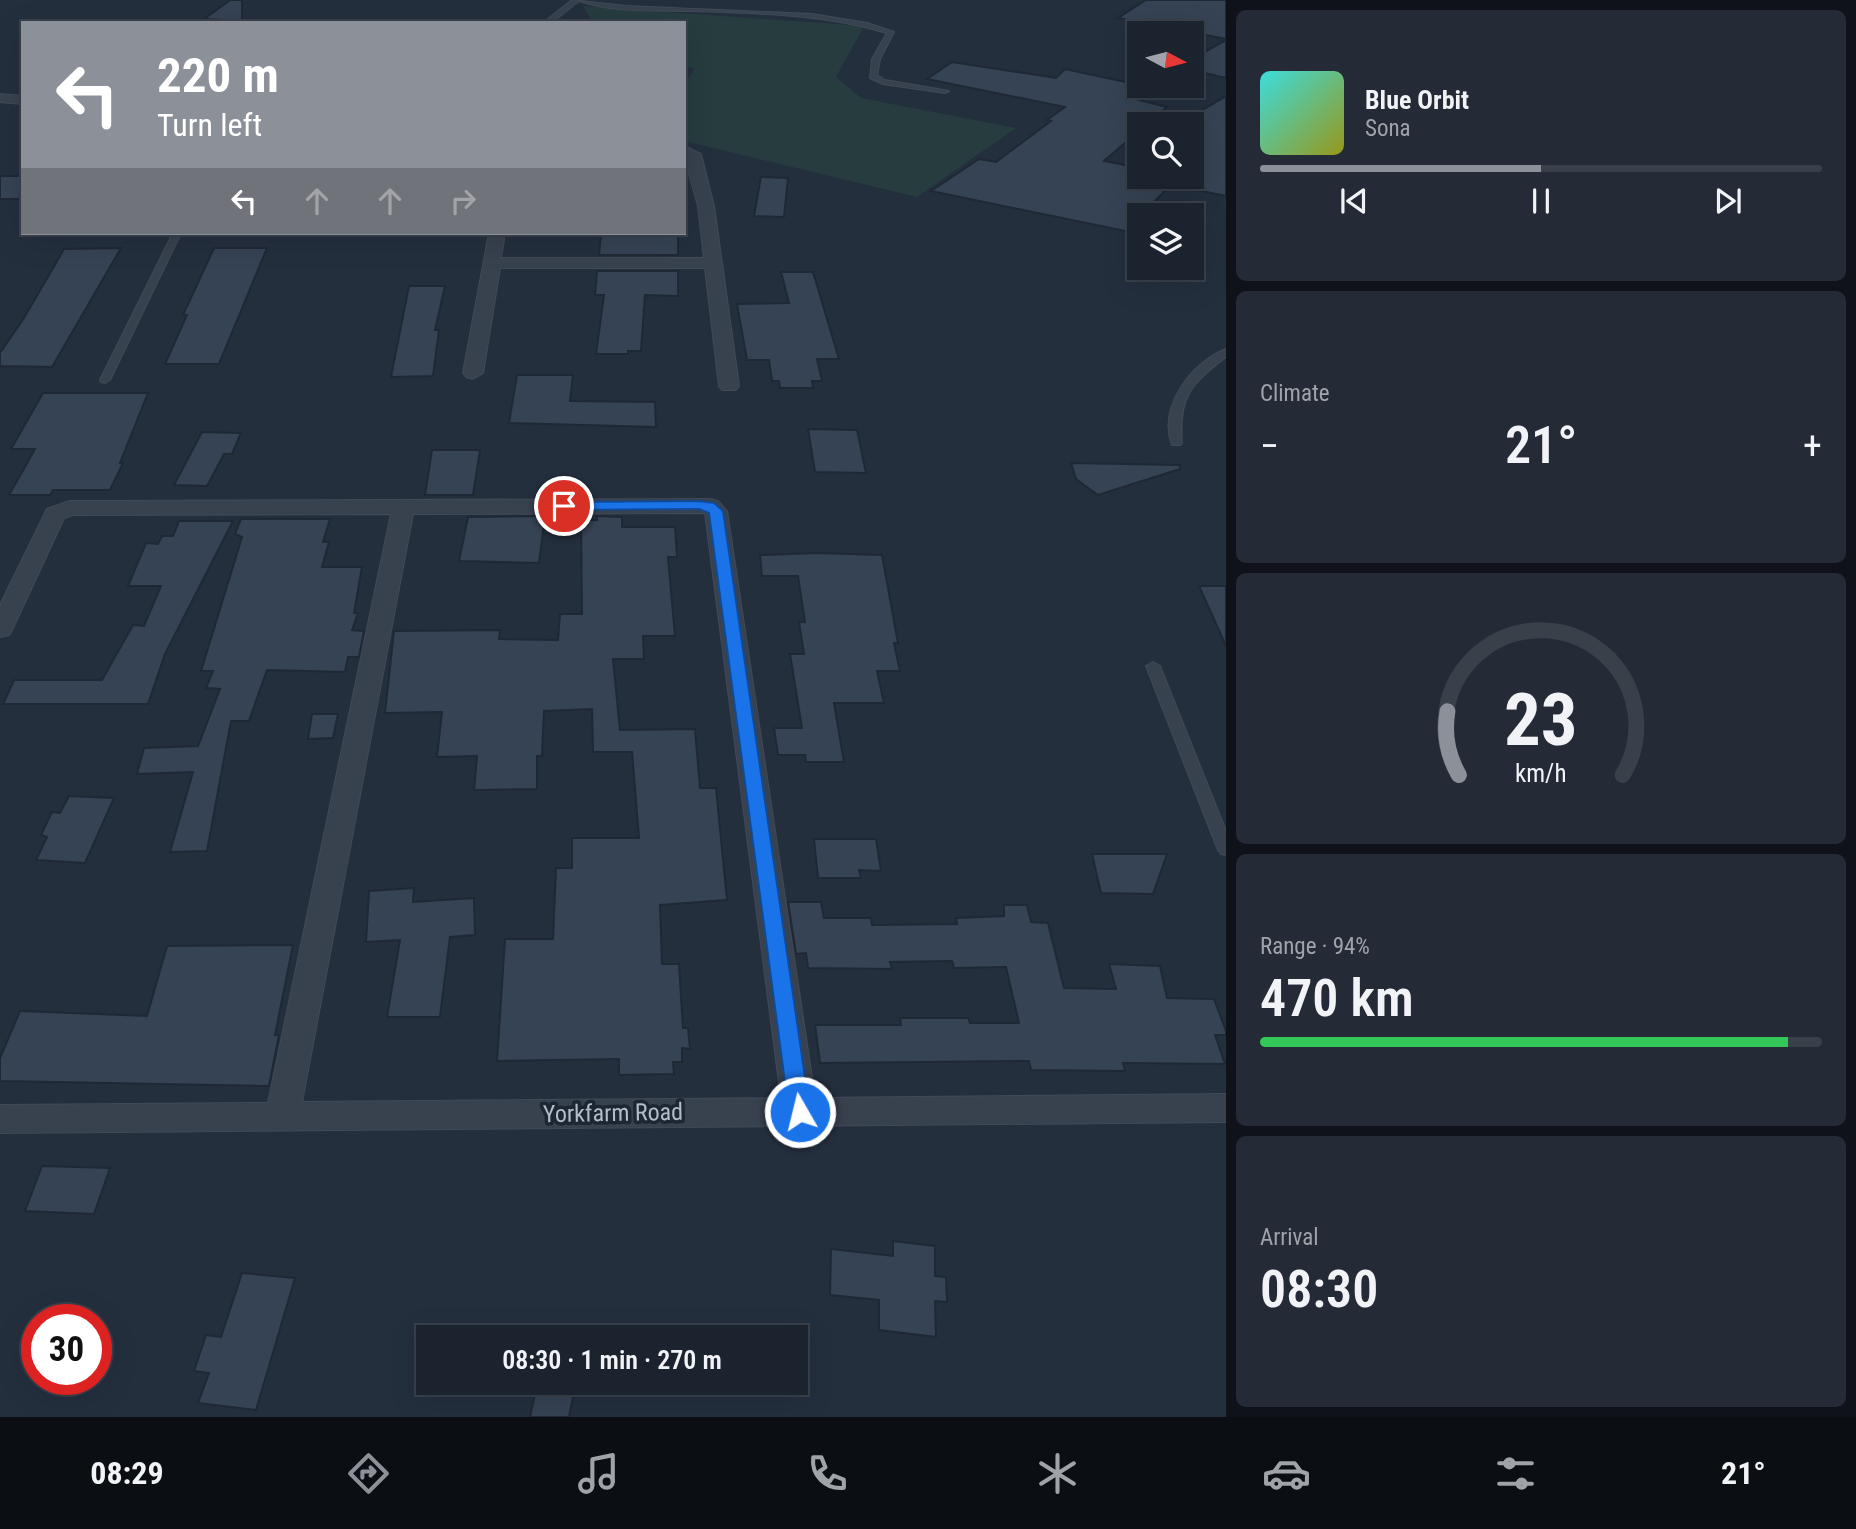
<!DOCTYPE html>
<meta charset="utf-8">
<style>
body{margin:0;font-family:"Roboto Condensed",sans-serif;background:#242b36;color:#f1f3f6;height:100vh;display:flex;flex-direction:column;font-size:26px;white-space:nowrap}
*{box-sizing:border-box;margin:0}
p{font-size:23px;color:#a0a4aa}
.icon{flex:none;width:38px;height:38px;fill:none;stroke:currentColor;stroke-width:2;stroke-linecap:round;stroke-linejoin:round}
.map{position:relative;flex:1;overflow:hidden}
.sheet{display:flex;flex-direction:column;gap:10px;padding:10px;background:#0f1319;width:630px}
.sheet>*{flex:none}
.top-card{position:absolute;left:21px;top:21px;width:665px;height:214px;border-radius:0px;box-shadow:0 7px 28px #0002,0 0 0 2px #39404a;background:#8c9099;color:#fff;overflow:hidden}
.needle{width:46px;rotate:97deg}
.fabs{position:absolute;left:1127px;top:21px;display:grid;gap:14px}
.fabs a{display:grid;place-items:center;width:77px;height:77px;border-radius:0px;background:#1b232e;box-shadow:0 7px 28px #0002,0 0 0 2px #39404a;font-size:35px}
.speed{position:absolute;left:21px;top:1304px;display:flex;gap:14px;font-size:35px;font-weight:700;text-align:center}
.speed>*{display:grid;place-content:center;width:91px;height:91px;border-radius:50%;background:#1b232e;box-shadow:0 7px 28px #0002,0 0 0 2px #39404a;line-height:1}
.speed .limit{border:10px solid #d22;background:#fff;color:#111}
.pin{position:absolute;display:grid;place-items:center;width:60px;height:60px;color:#fff;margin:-30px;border:4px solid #fff;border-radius:50%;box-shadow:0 2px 7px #0007}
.me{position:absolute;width:77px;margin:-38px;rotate:352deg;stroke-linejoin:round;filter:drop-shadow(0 0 5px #0008)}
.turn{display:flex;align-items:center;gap:24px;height:147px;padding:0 21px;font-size:32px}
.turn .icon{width:91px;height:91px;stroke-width:2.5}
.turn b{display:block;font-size:49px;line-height:60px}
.lanes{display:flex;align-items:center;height:66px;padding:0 21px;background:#0003;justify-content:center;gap:35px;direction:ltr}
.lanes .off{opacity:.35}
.big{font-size:52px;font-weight:600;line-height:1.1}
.sheet .widget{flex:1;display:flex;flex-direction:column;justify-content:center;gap:10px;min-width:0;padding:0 24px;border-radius:10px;background:#242b36}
.sheet .dial{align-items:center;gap:0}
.dial svg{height:182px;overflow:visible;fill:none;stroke:#39404a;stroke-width:7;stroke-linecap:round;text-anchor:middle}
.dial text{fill:#f1f3f6;stroke:none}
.song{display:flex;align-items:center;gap:21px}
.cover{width:84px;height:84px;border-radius:10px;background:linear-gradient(135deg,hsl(180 70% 55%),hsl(60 70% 35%))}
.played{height:7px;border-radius:4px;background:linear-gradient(90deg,#8c9099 50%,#39404a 50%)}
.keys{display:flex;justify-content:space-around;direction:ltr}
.heat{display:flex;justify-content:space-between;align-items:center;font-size:38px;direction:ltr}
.charge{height:10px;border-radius:5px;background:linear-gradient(90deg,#34c759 94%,#39404a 0)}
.trip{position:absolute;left:416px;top:1325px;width:392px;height:70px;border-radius:0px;background:#1b232e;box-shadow:0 7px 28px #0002,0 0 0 2px #39404a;font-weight:600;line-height:70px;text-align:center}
.tabs{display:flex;height:112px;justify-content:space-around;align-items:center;background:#0b0e12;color:#a0a4aa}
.tabs .icon{width:49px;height:49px}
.tabs .on{color:#8c9099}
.tabs b{font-size:32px;color:#f1f3f6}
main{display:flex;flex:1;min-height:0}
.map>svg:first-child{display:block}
.green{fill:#263c3f}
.building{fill:#364354;stroke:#1f2835;stroke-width:2}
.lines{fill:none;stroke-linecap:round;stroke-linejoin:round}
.lane-casing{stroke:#414a57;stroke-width:2}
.street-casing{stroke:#414a57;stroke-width:2}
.lane{fill:#38414e;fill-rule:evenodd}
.street{fill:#38414e;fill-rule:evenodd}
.route{fill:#1a73e8;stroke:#114b97;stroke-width:2}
.labels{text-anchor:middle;stroke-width:7;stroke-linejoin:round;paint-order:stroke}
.near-street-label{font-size:24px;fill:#b4bcc9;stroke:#1d2633}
</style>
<main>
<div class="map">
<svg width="1226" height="1417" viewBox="0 0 1226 1417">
<rect width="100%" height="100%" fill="#242f3e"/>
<path class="green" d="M583,6L864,26L836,77L861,98L1016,128L917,197L684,141V86L694,69L684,65V23H593Z"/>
<g class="building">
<path d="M230,0H242V21L204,19Z"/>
<path d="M1146,0H1226V39L1118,18Z"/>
<path d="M1226,40V78L1192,70V59Z"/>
<path d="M952,62L1056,78L1065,69L1154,88L1135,99L1167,107L1147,124H1139V131L1104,161L1139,168V177H1179L1125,231L931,191L979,159L996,162L1051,121L1047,120L1065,107L927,79Z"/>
<path d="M1226,96V196L1192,189V116Z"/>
<rect x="0" y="176" width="23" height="23"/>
<path d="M761,177L788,178L784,217L754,216Z"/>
<path d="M611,233H678V255H599L601,234Z"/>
<path d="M121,248L52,367L0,366V353L24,318L64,249Z"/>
<path d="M214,248H267L219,364H165L187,315H183Z"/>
<path d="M597,271H678V296L645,295L641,351H628V354H596L604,295H595Z"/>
<path d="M781,272H813L839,359H817L822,381H812L813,388H780L779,381H772L769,360H747L737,304L789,303Z"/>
<path d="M409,286H445L435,330H439L433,376L391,377Z"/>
<path d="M517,375H573L570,401L655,402L656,427L509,423Z"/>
<path d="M43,393H148L120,463H123L110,490H53L50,495H9L35,449H11Z"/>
<path d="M808,429L857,430L866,473L815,472Z"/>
<path d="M202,432L241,433L232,454H224L207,486L174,485Z"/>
<path d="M432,450H480L473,495H425Z"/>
<path d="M1071,463L1180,465V469L1098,495L1076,479Z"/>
<path d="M545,516L539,563L459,561L468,517Z"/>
<path d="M597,516L622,517V527H675L677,557H668L675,636H643L644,659H613L620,730L695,729L700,788H716L727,900L660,905L662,964H679L683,1028H688L690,1049L682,1048V1062H673L674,1074L619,1075V1059L497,1061L505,939H553L556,868H572V838H639L632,752H593L592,709L544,711L542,756H537V789L474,790L477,756L437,757L442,712L385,713L394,631L500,630L499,639L558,640L560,614H582L581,520H597Z"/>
<path d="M241,519H330L323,542H329L322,567H362L354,613H358L352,630L364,631L359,657H348L345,672L267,670L249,721H231L207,851L170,852L193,772L137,774L144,748L198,746L220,689L206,688L213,671H201L242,537L235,534Z"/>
<path d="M179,521H233L165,654L148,704H3L14,680H102L133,625L144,626L161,586H128L146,543L158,544L162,536H173Z"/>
<path d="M816,553L882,555L898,643H894L900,671H877L884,703H834L844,762H806L805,755H778L774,728H802L790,654H804L799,622H805L798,576H762L760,555Z"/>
<path d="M1199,586H1226V646Z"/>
<path d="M312,714H338L333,738L308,739Z"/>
<path d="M69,796L114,798L85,863L36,860L47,837L41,835L52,812L60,813Z"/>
<path d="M814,839H876L881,871L859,870L861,878H818Z"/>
<path d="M1092,854H1167L1153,894L1101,893Z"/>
<path d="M414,888L413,902L474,898L475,935L450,937L440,1017H387L400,940L366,942L369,891Z"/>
<path d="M788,902H821L824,918H871L872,925L957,924L956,918L1004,916V905H1027L1031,922L1048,923L1064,988L1116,989L1109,964L1160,966L1167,998L1214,999L1226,1031V1035H1215L1225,1064L1123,1063L1125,1071L1031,1070L1029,1061L820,1063L815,1025H901L900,1018H968L970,1023H1019L1006,967L954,968L952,961L890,962L892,969L808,968L806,953L796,954Z"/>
<path d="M293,945L275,1035H279L269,1086L0,1081V1058L20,1011L147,1016L167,946Z"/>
<path d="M42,1166L110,1168L94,1214L25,1211Z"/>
<path d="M893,1241L935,1246V1276L946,1277L947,1302L935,1301L936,1337L879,1330V1300L830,1295L831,1249L893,1256Z"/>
<path d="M242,1273L295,1278L256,1410L198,1403L209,1373L194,1371L206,1335L221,1337Z"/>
<path d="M537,1385L574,1392L569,1417H530Z"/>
</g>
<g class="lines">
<defs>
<g id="lane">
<path d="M572,0L626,6L812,14L867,23L894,32L880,59L877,75L885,80L949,91L945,93L883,84L870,78L872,59L887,33C823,14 756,13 690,11C653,10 614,13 579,1L551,23H543Z"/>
<path d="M173,233H181L110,380L105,383L101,382L100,380Z"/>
<path d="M1226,349V357C1191,384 1178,397 1182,443L1180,445H1172C1158,407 1191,363 1226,349Z"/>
<path d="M1153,662L1160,666L1226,831V855L1221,854L1218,850L1146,666Z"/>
</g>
<g id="street">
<path d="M0,94L23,96V104L0,102Z"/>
<path d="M684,146L701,154L714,206L739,386L736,390H722L719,386L705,268H500L483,373L473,379L466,377L463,373L489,233H505L501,258H704L698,206L684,156Z"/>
<path d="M710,499L718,501L727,511L815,1098L1226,1094V1122L0,1133V1105L268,1103L391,514L73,515L64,518L12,630L9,635L0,637V605L47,509L70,501ZM705,513L781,1098L302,1102L413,514Z"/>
</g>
</defs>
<use href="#lane" class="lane-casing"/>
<use href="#street" class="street-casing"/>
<use href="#lane" class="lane"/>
<use href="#street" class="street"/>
</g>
<path class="route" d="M699,501L714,503L723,511L810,1112L807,1118L800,1120L792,1118L789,1112L709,513L699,509L564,510L558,506L564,502Z"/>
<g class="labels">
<g class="near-street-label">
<text transform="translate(613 1113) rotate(-1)" y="8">Yorkfarm Road</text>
</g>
</g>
</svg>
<div class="fabs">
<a><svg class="needle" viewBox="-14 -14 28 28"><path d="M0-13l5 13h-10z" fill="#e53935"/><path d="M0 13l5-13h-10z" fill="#a0a4aa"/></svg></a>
<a><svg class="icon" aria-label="search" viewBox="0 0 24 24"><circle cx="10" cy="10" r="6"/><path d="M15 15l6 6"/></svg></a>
<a><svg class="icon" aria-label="layers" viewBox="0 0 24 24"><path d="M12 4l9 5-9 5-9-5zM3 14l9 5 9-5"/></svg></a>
</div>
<div class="speed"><div class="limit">30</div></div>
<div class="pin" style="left:564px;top:506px;background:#d93025"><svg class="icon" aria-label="arrive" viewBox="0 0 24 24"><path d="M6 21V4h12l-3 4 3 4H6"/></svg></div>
<svg class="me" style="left:800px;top:1112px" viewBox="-20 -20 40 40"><circle r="17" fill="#1a73e8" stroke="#fff" stroke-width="3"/><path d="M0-11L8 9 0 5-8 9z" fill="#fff"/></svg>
<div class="trip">08:30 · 1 min · 270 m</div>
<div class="top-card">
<div class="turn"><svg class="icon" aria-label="left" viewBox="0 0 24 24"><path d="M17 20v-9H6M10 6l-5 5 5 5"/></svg><div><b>220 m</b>Turn left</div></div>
<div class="lanes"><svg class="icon" aria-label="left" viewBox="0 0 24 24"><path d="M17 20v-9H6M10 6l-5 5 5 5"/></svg><svg class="icon off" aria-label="ahead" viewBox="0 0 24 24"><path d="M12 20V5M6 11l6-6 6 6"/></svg><svg class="icon off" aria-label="ahead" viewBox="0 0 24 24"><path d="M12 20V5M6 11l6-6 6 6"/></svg><svg class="icon off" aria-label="right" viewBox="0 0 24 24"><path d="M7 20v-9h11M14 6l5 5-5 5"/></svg></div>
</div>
</div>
<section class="sheet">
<div class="widget">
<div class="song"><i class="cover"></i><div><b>Blue Orbit</b><p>Sona</p></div></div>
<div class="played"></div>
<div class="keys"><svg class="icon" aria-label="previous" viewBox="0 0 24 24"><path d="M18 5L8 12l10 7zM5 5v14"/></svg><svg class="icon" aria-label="pause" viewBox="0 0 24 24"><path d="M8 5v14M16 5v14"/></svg><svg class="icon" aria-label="next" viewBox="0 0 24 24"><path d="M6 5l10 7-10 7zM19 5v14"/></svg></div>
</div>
<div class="widget"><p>Climate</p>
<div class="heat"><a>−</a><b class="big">21°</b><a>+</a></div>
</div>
<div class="widget dial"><svg viewBox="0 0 100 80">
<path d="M14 69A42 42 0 1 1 86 69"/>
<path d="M14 69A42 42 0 0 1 9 41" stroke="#8c9099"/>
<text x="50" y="56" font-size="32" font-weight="700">23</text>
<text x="50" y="72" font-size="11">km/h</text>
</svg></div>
<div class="widget"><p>Range · 94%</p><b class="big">470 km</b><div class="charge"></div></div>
<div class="widget"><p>Arrival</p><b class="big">08:30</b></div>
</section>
</main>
<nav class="tabs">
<b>08:29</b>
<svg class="icon on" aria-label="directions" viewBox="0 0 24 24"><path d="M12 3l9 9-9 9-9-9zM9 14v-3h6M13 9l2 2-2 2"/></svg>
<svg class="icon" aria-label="music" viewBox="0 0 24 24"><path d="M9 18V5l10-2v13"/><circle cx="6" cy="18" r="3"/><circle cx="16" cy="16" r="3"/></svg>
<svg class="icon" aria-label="phone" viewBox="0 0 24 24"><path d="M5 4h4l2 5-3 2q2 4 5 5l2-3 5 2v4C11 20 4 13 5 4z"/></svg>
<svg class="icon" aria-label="climate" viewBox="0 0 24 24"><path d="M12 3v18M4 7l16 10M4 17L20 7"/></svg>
<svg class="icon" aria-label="car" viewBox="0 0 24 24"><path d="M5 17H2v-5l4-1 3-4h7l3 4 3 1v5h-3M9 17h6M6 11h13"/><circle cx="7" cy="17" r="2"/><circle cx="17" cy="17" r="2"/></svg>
<svg class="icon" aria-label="filters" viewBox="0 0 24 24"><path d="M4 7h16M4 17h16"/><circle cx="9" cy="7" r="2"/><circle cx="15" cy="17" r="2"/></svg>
<b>21°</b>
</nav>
